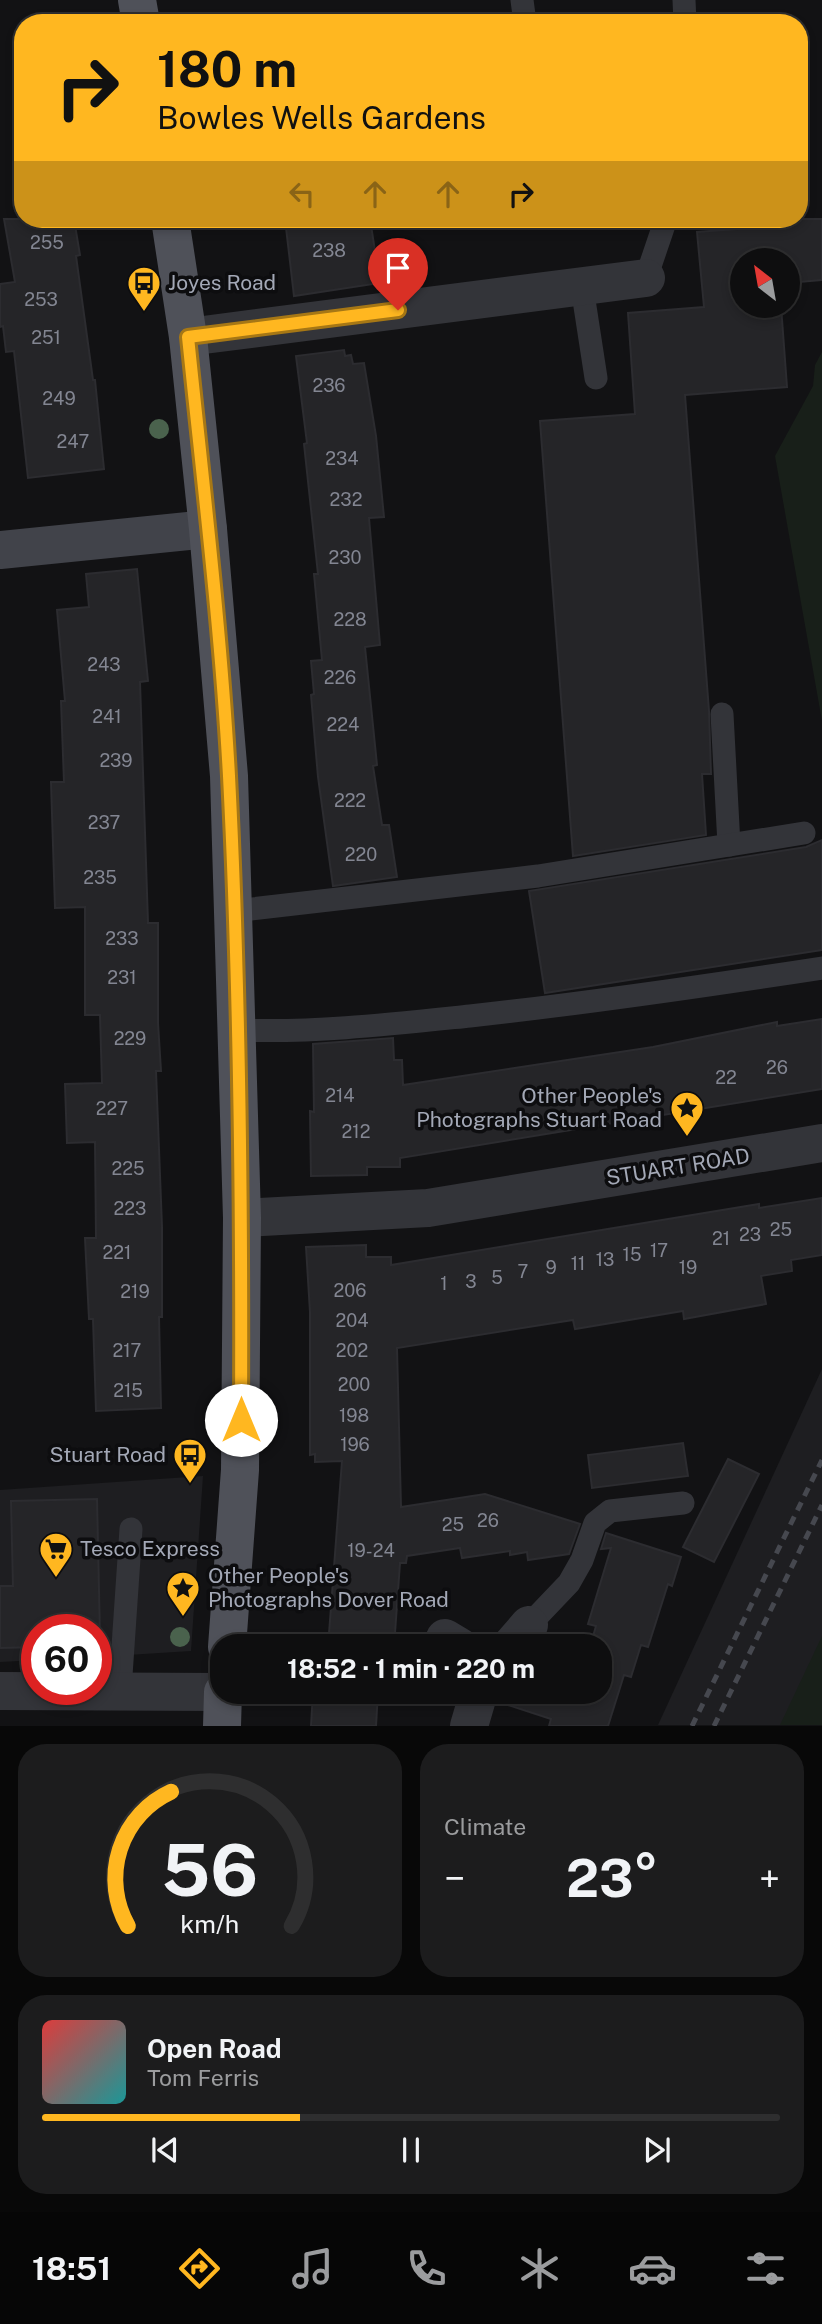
<!DOCTYPE html>
<meta charset="utf-8">
<style>
body{margin:0;font-family:"Public Sans",sans-serif;background:#1c1c1d;color:#f1f3f6;height:100vh;display:flex;flex-direction:column;font-size:26px;white-space:nowrap}
*{box-sizing:border-box;margin:0}
p{font-size:23px;color:#9b9c9e}
.icon{flex:none;width:38px;height:38px;fill:none;stroke:currentColor;stroke-width:2;stroke-linecap:round;stroke-linejoin:round}
.map{position:relative;height:1726px;overflow:hidden}
.sheet{display:flex;flex-direction:column;gap:18px;padding:18px;background:#080808;flex:1}
.sheet>*{flex:none}
.top-card{position:absolute;left:14px;top:14px;width:794px;height:214px;border-radius:28px;box-shadow:0 4px 10px #0003,0 0 0 2px #2e2e2f;background:#ffb720;color:#111;overflow:hidden}
.needle{width:46px;rotate:329deg}
.tools{position:absolute;left:730px;top:248px;display:grid;gap:14px}
.tools a{display:grid;place-items:center;width:70px;height:70px;border-radius:50%;background:#0e0e0f;box-shadow:0 4px 10px #0003,0 0 0 2px #2e2e2f;font-size:35px}
.speed{position:absolute;left:21px;top:1614px;display:flex;gap:14px;font-size:35px;font-weight:700;text-align:center}
.speed>*{display:grid;place-content:center;width:91px;height:91px;border-radius:50%;background:#0e0e0f;box-shadow:0 4px 10px #0003,0 0 0 2px #2e2e2f;line-height:1}
.speed .limit{border:10px solid #d22;background:#fff;color:#111}
.pin{position:absolute;display:grid;place-items:center;width:60px;height:60px;color:#fff;margin:-72px -30px;border-radius:50% 50% 50% 0;rotate:-45deg;box-shadow:0 0 7px #0007}
.pin .icon{rotate:45deg}
.me{position:absolute;width:77px;margin:-38px;rotate:0deg;stroke-linejoin:round;filter:drop-shadow(0 0 5px #0008)}
.turn{display:flex;align-items:center;gap:24px;height:147px;padding:0 28px;font-size:32px}
.turn .icon{width:91px;height:91px;stroke-width:2.5}
.turn b{display:block;font-size:49px;line-height:60px}
.lanes{display:flex;align-items:center;height:66px;padding:0 28px;background:#0003;justify-content:center;gap:35px;direction:ltr}
.lanes .off{opacity:.35}
.big{font-size:52px;font-weight:700;line-height:1.1}
.sheet .card{flex:1;display:flex;flex-direction:column;justify-content:center;gap:10px;min-width:0;padding:0 24px;border-radius:28px;background:#1c1c1d}
.sheet .dial{align-items:center;gap:0}
.dial svg{height:182px;overflow:visible;fill:none;stroke:#2e2e2f;stroke-width:7;stroke-linecap:round;text-anchor:middle}
.dial text{fill:#f1f3f6;stroke:none}
.song{display:flex;align-items:center;gap:21px}
.cover{width:84px;height:84px;border-radius:10px;background:linear-gradient(135deg,hsl(0 70% 55%),hsl(180 70% 35%))}
.played{height:7px;border-radius:4px;background:linear-gradient(90deg,#ffb720 35%,#2e2e2f 35%)}
.keys{display:flex;justify-content:space-around;direction:ltr}
.heat{display:flex;justify-content:space-between;align-items:center;font-size:38px;direction:ltr}
.sheet .tiles{flex:1;display:grid;gap:18px;grid-template-columns:1fr 1fr}
.card:last-child{grid-column:span 2}
.trip{position:absolute;left:210px;top:1634px;width:402px;height:70px;border-radius:28px;background:#0e0e0f;box-shadow:0 4px 10px #0003,0 0 0 2px #2e2e2f;font-weight:700;line-height:70px;text-align:center}
.dock{display:flex;height:112px;justify-content:space-around;align-items:center;background:#060606;color:#9b9c9e}
.dock .icon{width:49px;height:49px}
.dock .active{color:#ffb720}
.dock b{font-size:32px;color:#f1f3f6}
.map>svg:first-child{display:block}
.built{fill:#1e1e21}
.green{fill:#181f19}
.building{fill:#252528;stroke:#2c2c30;stroke-width:2}
.lines{fill:none;stroke-linecap:round;stroke-linejoin:round}
.lane{stroke:#333439;stroke-width:23}
.street{stroke:#333439;stroke-width:38}
.secondary{stroke:#41434a;stroke-width:38}
.primary{stroke:#4f5159;stroke-width:38}
.rail{stroke:#46484f;stroke-width:5;stroke-dasharray:9 7;stroke-linecap:butt}
.tree{fill:#4a624d}
.route-casing{stroke:#a67715;stroke-width:18}
.route{stroke:#ffb720;stroke-width:12}
.labels{text-anchor:middle;stroke-width:7;stroke-linejoin:round;paint-order:stroke}
.number-label{font-size:18px;fill:#838692}
.poi-label{font-size:21px;fill:#a3a8b6;stroke:#0d0d0f;text-anchor:start}
.street-label{font-size:21px;fill:#a3a8b6;stroke:#0d0d0f}
</style>
<div class="map">
<svg width="822" height="1726" viewBox="0 0 822 1726">
<rect width="100%" height="100%" fill="#121214"/>
<g class="built">
<path d="M822,1369V1725H658Z"/>
<path d="M203,1476L191,1651L96,1657V1629H37V1660L0,1662V1490Z"/>
</g>
<g class="green">
<path d="M822,352V721L775,456L813,386L815,365Z"/>
<path d="M822,1636V1725H780Z"/>
</g>
<g class="building">
<path d="M4,219H74L80,255L76,256L93,380H95L104,469L28,478L14,351L6,352L3,326L0,327V284L15,282Z"/>
<path d="M285,219H370L380,283L294,296Z"/>
<path d="M749,219H822V280L788,283V261H742V306H781L787,387L685,395L709,711L711,774H702L706,835L573,856L540,421L635,414L628,313L704,307L697,232L750,228Z"/>
<path d="M344,350L345,356L351,355L353,364L364,363L376,436L384,517L369,518L380,645L365,647L377,765L373,766L382,825H389L397,877L333,886L318,777L311,695L314,694L311,661L322,660L314,574H318L304,444L307,443L296,356Z"/>
<path d="M137,569L148,681L140,682L148,923H158V1023L161,1071H156L162,1227V1317H159L161,1408L96,1411L93,1319H89L85,1238H96L95,1142L67,1143L65,1084L102,1083L100,1015H85V907L55,908L51,782H64L61,701H65L57,610L89,607L86,574Z"/>
<path d="M822,840V950L545,993L529,891L806,847Z"/>
<path d="M822,1019V1089L400,1158V1167H367V1175L311,1176L310,1111L314,1112L313,1044L393,1038L394,1060H402L403,1085L653,1047L777,1022V1026Z"/>
<path d="M822,1198V1255L791,1260L792,1271L761,1276L766,1304L684,1319L683,1311L575,1329L573,1320L397,1348L401,1507L485,1494L580,1524L569,1554L528,1560L527,1552L510,1555V1551L462,1558L460,1548L407,1556L406,1563H400L394,1647H328L342,1461L315,1462V1454L310,1455V1312L306,1247L366,1245V1257H391V1265L759,1204V1208Z"/>
<path d="M683,1443L688,1476L592,1488L588,1455Z"/>
<path d="M728,1459L759,1474L714,1562L683,1547Z"/>
<path d="M97,1499L100,1637H96V1629H37V1647L0,1648V1586H13L11,1501Z"/>
<path d="M606,1533L681,1557L672,1586L668,1584L648,1647L641,1645L631,1677L624,1675L608,1726H549L551,1719L499,1702L500,1692H600V1647H590L596,1626L588,1624L611,1548L601,1549Z"/>
<path d="M313,1692H378L376,1726H311Z"/>
</g>
<g class="lines">
<g class="lane">
<path d="M522,0L525,23"/>
<path d="M684,0L685,23"/>
<path d="M646,278L666,219"/>
<path d="M582,287L596,378"/>
<path d="M722,714L729,845"/>
<path d="M234,911L538,876L804,833"/>
<path d="M237,1030C315,1033 393,1024 470,1016C588,1003 705,986 822,968"/>
<path d="M529,1625L569,1583L582,1560L595,1523L610,1511L683,1503"/>
<path d="M120,1690L131,1529"/>
</g>
<g class="street">
<path d="M188,337L646,278"/>
<path d="M242,1218L428,1208L822,1143"/>
<path d="M445,1638L460,1647"/>
<path d="M510,1647L529,1625"/>
<path d="M0,1691L222,1692"/>
<path d="M469,1726L479,1692"/>
</g>
<path class="secondary" d="M0,550L208,529"/>
<g class="primary">
<path d="M137,0L141,23"/>
<path d="M170,219L188,337L208,529L229,776L242,1218L240,1470L227,1647"/>
<path d="M222,1726L223,1692"/>
</g>
<g class="rail">
<path d="M692,1726L822,1460"/>
<path d="M714,1726L822,1505"/>
</g>
</g>
<g class="tree">
<circle cx="159" cy="429" r="10"/>
<circle cx="180" cy="1637" r="10"/>
</g>
<g class="lines">
<defs>
<path id="route" d="M241,1420C242,1206 240,991 229,776C221,630 203,483 188,337L398,310"/>
</defs>
<use href="#route" class="route-casing"/>
<use href="#route" class="route"/>
</g>
<defs>
<symbol id="bus-pin" viewBox="-11 -11 22 30"><path d="M0 17L-7.5 6A9.5 9.5 0 1 1 7.5 6Z" fill="#ffb720" stroke="#0d0d0f"/><path d="M-5-6H5V4H4V6H2V4H-2V6H-4V4H-5ZM-3.5-4V0h7V-4ZM-3.5 1.2v1.5H-2V1.2ZM2 1.2v1.5H3.5V1.2Z" fill="#111"/></symbol>
<symbol id="sight-pin" viewBox="-11 -11 22 30"><path d="M0 17L-7.5 6A9.5 9.5 0 1 1 7.5 6Z" fill="#ffb720" stroke="#0d0d0f"/><path d="M0-6L1.8-2.2L6-1.7L2.9 1.2L3.7 5.4L0 3.3L-3.7 5.4L-2.9 1.2L-6-1.7L-1.8-2.2Z" fill="#111"/></symbol>
<symbol id="supermarket-pin" viewBox="-11 -11 22 30"><path d="M0 17L-7.5 6A9.5 9.5 0 1 1 7.5 6Z" fill="#ffb720" stroke="#0d0d0f"/><path d="M-6-5.5h2.5l.6 2H6L4.5 2H-2.5L-4.4-4H-6ZM-1.5 3.2a1.3 1.3 0 1 0 .1 0ZM3 3.2a1.3 1.3 0 1 0 .1 0Z" fill="#111"/></symbol>
</defs>
<g fill-rule="evenodd">
<use href="#bus-pin" x="125" y="264" width="38" height="52"/>
<use href="#sight-pin" x="668" y="1089" width="38" height="52"/>
<use href="#bus-pin" x="171" y="1436" width="38" height="52"/>
<use href="#supermarket-pin" x="37" y="1530" width="38" height="52"/>
<use href="#sight-pin" x="164" y="1569" width="38" height="52"/>
</g>
<g class="labels">
<g class="number-label">
<text x="47" y="249">255</text>
<text x="329" y="257">238</text>
<text x="41" y="306">253</text>
<text x="46" y="344">251</text>
<text x="329" y="392">236</text>
<text x="59" y="405">249</text>
<text x="73" y="448">247</text>
<text x="342" y="465">234</text>
<text x="346" y="506">232</text>
<text x="345" y="564">230</text>
<text x="350" y="626">228</text>
<text x="104" y="671">243</text>
<text x="340" y="684">226</text>
<text x="107" y="723">241</text>
<text x="343" y="731">224</text>
<text x="116" y="767">239</text>
<text x="350" y="807">222</text>
<text x="104" y="829">237</text>
<text x="361" y="861">220</text>
<text x="100" y="884">235</text>
<text x="122" y="945">233</text>
<text x="122" y="984">231</text>
<text x="130" y="1045">229</text>
<text x="777" y="1074">26</text>
<text x="726" y="1084">22</text>
<text x="340" y="1102">214</text>
<text x="112" y="1115">227</text>
<text x="356" y="1138">212</text>
<text x="128" y="1175">225</text>
<text x="130" y="1215">223</text>
<text x="781" y="1236">25</text>
<text x="750" y="1241">23</text>
<text x="721" y="1245">21</text>
<text x="659" y="1257">17</text>
<text x="117" y="1259">221</text>
<text x="632" y="1261">15</text>
<text x="605" y="1266">13</text>
<text x="578" y="1270">11</text>
<text x="551" y="1274">9</text>
<text x="688" y="1274">19</text>
<text x="523" y="1278">7</text>
<text x="497" y="1284">5</text>
<text x="471" y="1288">3</text>
<text x="444" y="1290">1</text>
<text x="350" y="1297">206</text>
<text x="135" y="1298">219</text>
<text x="352" y="1327">204</text>
<text x="127" y="1357">217</text>
<text x="352" y="1357">202</text>
<text x="354" y="1391">200</text>
<text x="128" y="1397">215</text>
<text x="354" y="1422">198</text>
<text x="355" y="1451">196</text>
<text x="488" y="1527">26</text>
<text x="453" y="1531">25</text>
<text x="371" y="1557">19-24</text>
</g>
<g class="poi-label">
<text x="168" y="290">Joyes Road</text>
<text x="662" y="1103" text-anchor="end">Other People's<tspan x="662" dy="24">Photographs Stuart Road</tspan></text>
<text x="166" y="1462" text-anchor="end">Stuart Road</text>
<text x="80" y="1556">Tesco Express</text>
<text x="208" y="1583">Other People's<tspan x="208" dy="24">Photographs Dover Road</tspan></text>
</g>
<g class="street-label">
<text transform="translate(678 1167) rotate(-9)" y="7">STUART ROAD</text>
</g>
</g>
</svg>
<div class="tools">
<a><svg class="needle" viewBox="-14 -14 28 28"><path d="M0-13l5 13h-10z" fill="#e53935"/><path d="M0 13l5-13h-10z" fill="#9b9c9e"/></svg></a>
</div>
<div class="speed"><div class="limit">60</div></div>
<div class="pin" style="left:398px;top:310px;background:#d93025"><svg class="icon" aria-label="arrive" viewBox="0 0 24 24"><path d="M6 21V4h12l-3 4 3 4H6"/></svg></div>
<svg class="me" style="left:241px;top:1420px" viewBox="-20 -20 40 40"><circle r="19" fill="#fff"/><path d="M0-13L10 11 0 6-10 11z" fill="#ffb720"/></svg>
<div class="trip">18:52 · 1 min · 220 m</div>
<div class="top-card">
<div class="turn"><svg class="icon" aria-label="right" viewBox="0 0 24 24"><path d="M7 20v-9h11M14 6l5 5-5 5"/></svg><div><b>180 m</b>Bowles Wells Gardens</div></div>
<div class="lanes"><svg class="icon off" aria-label="left" viewBox="0 0 24 24"><path d="M17 20v-9H6M10 6l-5 5 5 5"/></svg><svg class="icon off" aria-label="ahead" viewBox="0 0 24 24"><path d="M12 20V5M6 11l6-6 6 6"/></svg><svg class="icon off" aria-label="ahead" viewBox="0 0 24 24"><path d="M12 20V5M6 11l6-6 6 6"/></svg><svg class="icon" aria-label="right" viewBox="0 0 24 24"><path d="M7 20v-9h11M14 6l5 5-5 5"/></svg></div>
</div>
</div>
<section class="sheet">
<div class="tiles">
<div class="card dial"><svg viewBox="0 0 100 80">
<path d="M14 69A42 42 0 1 1 86 69"/>
<path d="M14 69A42 42 0 0 1 33 10" stroke="#ffb720"/>
<text x="50" y="56" font-size="32" font-weight="700">56</text>
<text x="50" y="72" font-size="11">km/h</text>
</svg></div>
<div class="card"><p>Climate</p>
<div class="heat"><a>−</a><b class="big">23°</b><a>+</a></div>
</div>
<div class="card">
<div class="song"><i class="cover"></i><div><b>Open Road</b><p>Tom Ferris</p></div></div>
<div class="played"></div>
<div class="keys"><svg class="icon" aria-label="previous" viewBox="0 0 24 24"><path d="M18 5L8 12l10 7zM5 5v14"/></svg><svg class="icon" aria-label="pause" viewBox="0 0 24 24"><path d="M8 5v14M16 5v14"/></svg><svg class="icon" aria-label="next" viewBox="0 0 24 24"><path d="M6 5l10 7-10 7zM19 5v14"/></svg></div>
</div>
</div>
</section>
<nav class="dock">
<b>18:51</b>
<svg class="icon active" aria-label="directions" viewBox="0 0 24 24"><path d="M12 3l9 9-9 9-9-9zM9 14v-3h6M13 9l2 2-2 2"/></svg>
<svg class="icon" aria-label="music" viewBox="0 0 24 24"><path d="M9 18V5l10-2v13"/><circle cx="6" cy="18" r="3"/><circle cx="16" cy="16" r="3"/></svg>
<svg class="icon" aria-label="phone" viewBox="0 0 24 24"><path d="M5 4h4l2 5-3 2q2 4 5 5l2-3 5 2v4C11 20 4 13 5 4z"/></svg>
<svg class="icon" aria-label="climate" viewBox="0 0 24 24"><path d="M12 3v18M4 7l16 10M4 17L20 7"/></svg>
<svg class="icon" aria-label="car" viewBox="0 0 24 24"><path d="M5 17H2v-5l4-1 3-4h7l3 4 3 1v5h-3M9 17h6M6 11h13"/><circle cx="7" cy="17" r="2"/><circle cx="17" cy="17" r="2"/></svg>
<svg class="icon" aria-label="filters" viewBox="0 0 24 24"><path d="M4 7h16M4 17h16"/><circle cx="9" cy="7" r="2"/><circle cx="15" cy="17" r="2"/></svg>
</nav>
